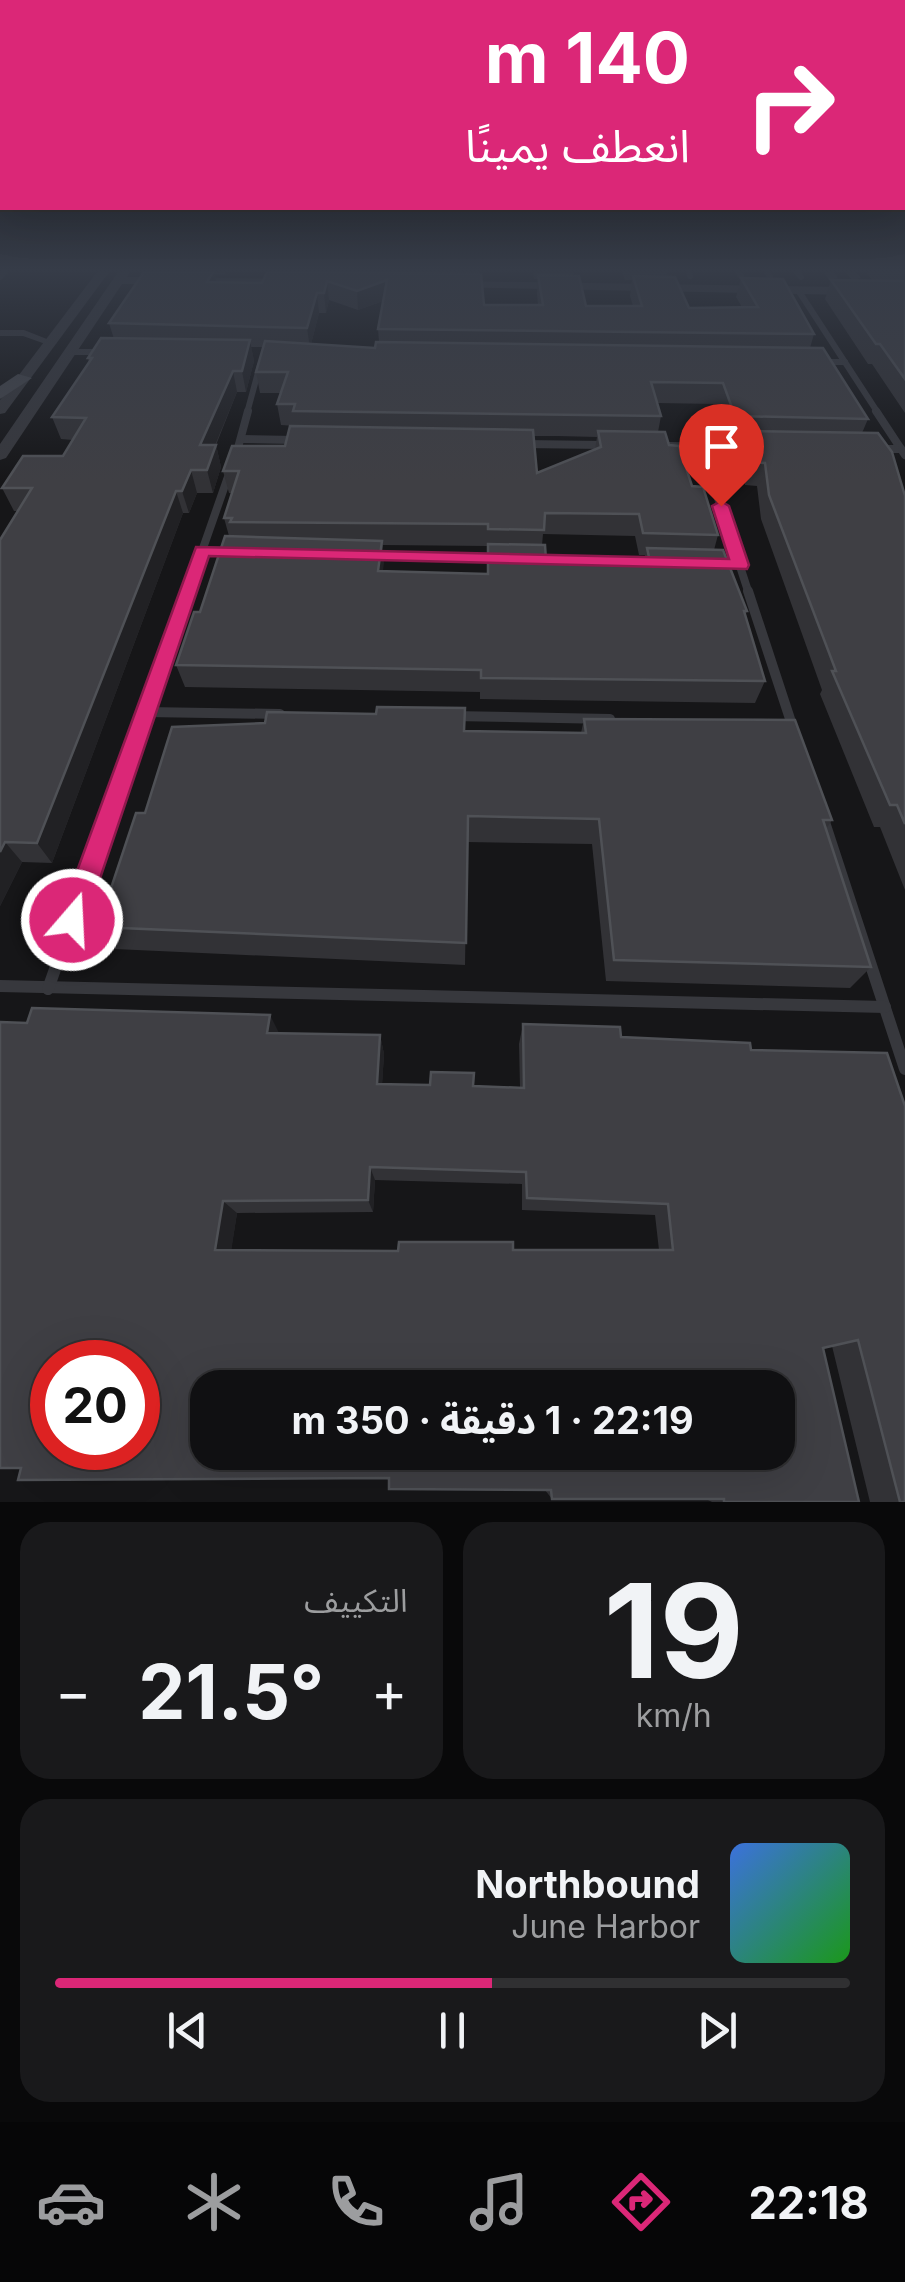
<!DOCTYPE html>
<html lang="ar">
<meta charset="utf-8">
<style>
body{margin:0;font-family:Inter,"Noto Sans Arabic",sans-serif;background:#19191b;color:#f1f3f6;direction:rtl;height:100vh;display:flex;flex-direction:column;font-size:38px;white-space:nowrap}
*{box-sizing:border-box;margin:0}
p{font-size:32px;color:#9c9d9f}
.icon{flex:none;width:55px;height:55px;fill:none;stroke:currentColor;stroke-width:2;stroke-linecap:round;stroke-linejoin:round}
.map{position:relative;height:1502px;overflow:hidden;direction:ltr}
.details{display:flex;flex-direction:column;gap:20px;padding:20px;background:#09090a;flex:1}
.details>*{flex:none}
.guide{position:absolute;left:0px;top:0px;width:905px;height:210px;box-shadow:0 10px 40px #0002,0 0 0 2px #303032;direction:rtl;background:#db2777;color:#fff;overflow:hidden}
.speed{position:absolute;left:30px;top:1340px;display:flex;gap:20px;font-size:50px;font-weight:700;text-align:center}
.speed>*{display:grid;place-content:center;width:130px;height:130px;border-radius:50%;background:#101012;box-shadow:0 10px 40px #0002,0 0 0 2px #303032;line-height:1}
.speed .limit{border:15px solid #d22;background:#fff;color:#111}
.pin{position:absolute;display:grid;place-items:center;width:85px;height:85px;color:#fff;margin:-102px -42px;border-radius:50% 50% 50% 0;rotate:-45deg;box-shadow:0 0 10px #0007}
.pin .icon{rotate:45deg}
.me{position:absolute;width:110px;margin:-55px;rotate:19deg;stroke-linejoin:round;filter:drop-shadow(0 0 8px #0008)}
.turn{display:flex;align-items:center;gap:35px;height:210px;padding:0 50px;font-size:45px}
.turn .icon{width:130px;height:130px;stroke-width:2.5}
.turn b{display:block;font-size:70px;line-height:85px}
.big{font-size:75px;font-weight:700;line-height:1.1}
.details .tile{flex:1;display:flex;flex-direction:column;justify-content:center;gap:15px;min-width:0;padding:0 35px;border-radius:30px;background:#19191b}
.details .dial{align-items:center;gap:0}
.dial b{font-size:130px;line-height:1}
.song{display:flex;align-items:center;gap:30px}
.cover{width:120px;height:120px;border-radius:15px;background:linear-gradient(135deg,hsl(220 70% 55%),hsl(120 70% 35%))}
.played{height:10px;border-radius:5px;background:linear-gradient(90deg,#db2777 55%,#303032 55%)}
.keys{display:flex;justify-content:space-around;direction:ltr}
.heat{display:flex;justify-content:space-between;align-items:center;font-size:55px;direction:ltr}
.details .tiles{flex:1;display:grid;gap:20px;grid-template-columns:1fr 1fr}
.tile:last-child{grid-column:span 2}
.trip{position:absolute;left:190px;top:1370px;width:605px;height:100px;border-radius:30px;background:#101012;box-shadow:0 10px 40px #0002,0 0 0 2px #303032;font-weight:700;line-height:100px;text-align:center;direction:rtl}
.tabs{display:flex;height:160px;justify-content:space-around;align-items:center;background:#060607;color:#9c9d9f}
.tabs .icon{width:70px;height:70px}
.tabs .on{color:#db2777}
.tabs b{font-size:45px;color:#f1f3f6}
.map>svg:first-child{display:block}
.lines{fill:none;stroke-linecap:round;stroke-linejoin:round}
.service-far3{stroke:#37383d;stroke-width:6}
.service-far2{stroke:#37383d;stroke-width:8}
.service-far1{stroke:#37383d;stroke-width:10}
.service{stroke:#37383d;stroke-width:12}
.minor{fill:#37383d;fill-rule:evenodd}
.tertiary{fill:#37383d;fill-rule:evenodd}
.secondary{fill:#45474d;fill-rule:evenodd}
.wall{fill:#323236;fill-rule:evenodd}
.shaded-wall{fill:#212124}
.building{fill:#3f3f44;stroke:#4f5156;stroke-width:2.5;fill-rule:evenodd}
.route{fill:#db2777;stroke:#8e194d;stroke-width:2.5}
</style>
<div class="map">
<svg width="905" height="1502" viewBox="0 0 905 1502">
<rect width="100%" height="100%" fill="#161618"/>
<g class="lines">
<g class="service-far3">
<path d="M689,272L690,276"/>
<path d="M738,272L741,276"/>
<path d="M767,272L770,277"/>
<path d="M797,272L801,277"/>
<path d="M0,277L5,272"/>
<path d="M798,290L878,413"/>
<path d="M70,352H104"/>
<path d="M821,362H845"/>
<path d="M247,413L260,365"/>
</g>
<g class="service-far2">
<path d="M876,411L905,455"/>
<path d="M241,439L295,440"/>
<path d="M522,444L605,445"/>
<path d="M667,446L755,447"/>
<path d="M701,446L749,594"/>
<path d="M877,449H901"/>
<path d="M236,455L248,411"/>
<path d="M202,550L234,551"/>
<path d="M371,555L499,559"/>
<path d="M536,560L594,561"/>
<path d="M187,594L230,471"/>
</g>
<g class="service-far1">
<path d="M748,591L794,731"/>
<path d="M146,712L280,714"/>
<path d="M452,716L610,719"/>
<path d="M823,818L825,825"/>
<path d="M106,825L188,591"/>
</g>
<g class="service">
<path d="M824,822L905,1069"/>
<path d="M0,986L885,1007"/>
<path d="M48,989L107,822"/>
</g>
<g class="minor">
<path d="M824,272H834L838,278L829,280Z"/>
<path d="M846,272H856L861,278L852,280Z"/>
<path d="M0,330H24L57,343L51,346L23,336H0Z"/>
</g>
<g class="tertiary">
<path d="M97,272H109L5,413L0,414V400Z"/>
<path d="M118,272H130L127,277L290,279L296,282L290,285L122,284L6,458L0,460V444Z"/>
<path d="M452,281L905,288V296L448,287V283Z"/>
</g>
<path class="secondary" d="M18,374L32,378L0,399V386Z"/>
</g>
<g class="wall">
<path d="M144,272H226L225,275L215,274L216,282L262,283L267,272H480L484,305H538L537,294L538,279H534L533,272H574V276L586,306H633L630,296L632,280H625L622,272H667L666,277L689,308L742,307L736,297L741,278L814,334L810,348L868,419L862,433L905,496V890L880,827H874L820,694L822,690L761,519L757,486L745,485L742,454L747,438H729L717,404L657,403L661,416L658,432L669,445L718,535L714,550L747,611L745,617L765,681L755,703L480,699V692L185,687L176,665L200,612L229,536L224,518L232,493H229L223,471L285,446L296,426L281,425L277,404L281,393H260L256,372L263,347H251L254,361L246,392H237L216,445L221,467L213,493H197L189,513H183L52,863L22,862L0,906V540L18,511H14L2,488L63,456L73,440L61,439L52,417L89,363L88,358L114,339L109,323ZM329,300L358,310L383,301L378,329L379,342L375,348L311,344L319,313H326ZM534,436H558L597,437L595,450L537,473ZM543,534L635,536L639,555H645L644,562L546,560L542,545ZM383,545L487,546V574L383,571Z"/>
<path d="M866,272H905V413L872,364H868L825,299L831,280L873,281Z"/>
<path d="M584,719L832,820L826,829L871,967L850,988L606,981L592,844L467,842L465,965L115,949L98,927L145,813L464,731L581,733Z"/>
<path d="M523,1024L621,1037L751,1050L887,1053L905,1502H870L832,1346L823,1348L859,1502H712L706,1499H552L545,1490L389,1478L21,1468L279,1033L380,1035L384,1054L382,1084L520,1087L519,1044ZM375,1180L522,1184V1210L655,1215L659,1250H231L237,1213L373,1212Z"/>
</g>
<g class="shaded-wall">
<path d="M213,272H214L218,289L207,282Z"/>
<path d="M387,280L388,299L358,310L357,291Z"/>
<path d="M327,281L329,300L326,313L324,293Z"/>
<path d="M317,293L319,313L310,348L307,328Z"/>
<path d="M250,340L254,361L246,392L242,371Z"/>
<path d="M233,371L237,392L206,467L200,445Z"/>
<path d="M216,445L221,467L213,493L207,470Z"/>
<path d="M191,470L197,493L189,513L182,491Z"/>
<path d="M176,491L183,513L52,863L37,843Z"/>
<path d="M382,541L384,563L380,593L378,571Z"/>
<path d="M5,842L22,862L0,906V852Z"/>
<path d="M270,1015L280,1035L267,1033Z"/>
<path d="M380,1035L384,1054L381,1101L377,1084Z"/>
<path d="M370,1167L375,1180L373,1212L368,1200Z"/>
<path d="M223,1201L237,1213L230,1259L215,1250Z"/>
</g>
<g class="building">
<path d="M144,272H213L207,282L262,283L267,272L481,274L484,305H543L538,275L579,276L586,306H642L633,276L675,277L689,308L758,307L741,278L783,279L814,334L378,329L387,280L357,291L327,281L324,293H317L307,328L109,323Z"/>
<path d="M831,280L905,281V379L880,344H876Z"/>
<path d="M101,338L250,340L242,371H233L200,445H216L207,470H191L182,491H176L37,843L5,842L0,852V540L32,488H2L23,456H63L86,418L52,417L92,358H88Z"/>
<path d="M265,341L375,348L376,342L823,348L868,419L735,416L723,383L651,382L661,416L293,411L295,404H277L288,372H256Z"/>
<path d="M290,426L533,430L537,473L601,447L598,431L665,432L669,445L679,446L692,486L703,487L718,535L643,533L639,514L545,513L544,530L488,529V524L230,522L232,518H224L239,471H223L232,446H285Z"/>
<path d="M749,431L878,433L892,452L905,496V824L897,805H890L832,671H836L769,495L765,463L752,462Z"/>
<path d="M225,536L382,541L378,571L488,574V544L545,545L546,560L650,562L647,548L723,550L747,611H744L765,681L481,678V670L176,665L194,612H200Z"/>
<path d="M377,707L465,708L464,731L586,733L584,719L795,720L832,820H823L871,967L614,960L599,819L468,816L466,943L98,927L136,813H145L172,727L265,723L267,712L376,714Z"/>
<path d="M32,1008L270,1015L267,1033L380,1035L377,1084L430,1085L431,1072L474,1073L473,1086L524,1088L523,1024L620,1027L621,1037L750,1043L751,1050L887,1053L905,1106V1502H900L858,1340L823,1348L859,1502H724V1499H552L551,1490L389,1489V1478L18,1480L21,1468H0V1022L27,1023ZM370,1167L526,1172L527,1198L668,1204L673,1250H513V1242H399L398,1251L215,1250L223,1201L368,1200ZM52,1362H138V1448H52ZM208,1388H778V1452H208Z"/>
</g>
<linearGradient id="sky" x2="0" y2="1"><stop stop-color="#0c0c0d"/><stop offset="0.56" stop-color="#363c48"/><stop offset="1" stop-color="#363c48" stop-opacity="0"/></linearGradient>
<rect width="905" height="482" fill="url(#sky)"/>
<path class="route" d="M721,501L729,506L749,565L747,569L209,556L86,920L82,928L72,932L63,928L59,920L196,547L729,559L712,506Z"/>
</svg>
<div class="speed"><div class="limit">20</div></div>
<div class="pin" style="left:721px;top:506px;background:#d93025"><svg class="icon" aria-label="arrive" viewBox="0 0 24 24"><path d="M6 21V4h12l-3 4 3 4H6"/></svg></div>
<svg class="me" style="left:72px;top:920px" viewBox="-20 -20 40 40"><circle r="17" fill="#db2777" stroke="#fff" stroke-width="3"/><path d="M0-11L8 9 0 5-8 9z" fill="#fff"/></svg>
<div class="trip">22:19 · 1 دقيقة · 350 m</div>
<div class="guide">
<div class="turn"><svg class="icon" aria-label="right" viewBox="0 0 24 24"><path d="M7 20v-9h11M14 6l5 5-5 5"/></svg><div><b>140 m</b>انعطف يمينًا</div></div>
</div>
</div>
<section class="details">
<div class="tiles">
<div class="tile dial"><b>19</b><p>km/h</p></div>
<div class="tile"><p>التكييف</p>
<div class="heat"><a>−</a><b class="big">21.5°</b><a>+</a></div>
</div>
<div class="tile">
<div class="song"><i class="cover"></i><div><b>Northbound</b><p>June Harbor</p></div></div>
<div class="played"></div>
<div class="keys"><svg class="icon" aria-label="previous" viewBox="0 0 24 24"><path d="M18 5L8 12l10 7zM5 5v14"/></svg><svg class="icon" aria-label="pause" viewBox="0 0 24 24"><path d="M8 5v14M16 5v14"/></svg><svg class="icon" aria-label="next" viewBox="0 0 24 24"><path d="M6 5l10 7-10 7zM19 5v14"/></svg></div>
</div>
</div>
</section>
<nav class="tabs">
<b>22:18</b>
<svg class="icon on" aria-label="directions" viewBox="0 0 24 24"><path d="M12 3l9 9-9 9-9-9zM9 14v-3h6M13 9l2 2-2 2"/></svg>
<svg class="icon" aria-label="music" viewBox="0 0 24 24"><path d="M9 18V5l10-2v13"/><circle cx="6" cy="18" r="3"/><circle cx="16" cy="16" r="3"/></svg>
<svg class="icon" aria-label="phone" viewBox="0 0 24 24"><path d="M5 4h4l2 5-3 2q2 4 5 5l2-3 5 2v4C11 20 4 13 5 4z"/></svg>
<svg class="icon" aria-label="climate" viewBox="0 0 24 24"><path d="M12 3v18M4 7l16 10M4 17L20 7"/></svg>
<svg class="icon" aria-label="car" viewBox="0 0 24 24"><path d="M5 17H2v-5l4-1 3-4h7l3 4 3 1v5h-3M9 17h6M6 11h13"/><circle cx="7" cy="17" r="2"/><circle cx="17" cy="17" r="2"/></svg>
</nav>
